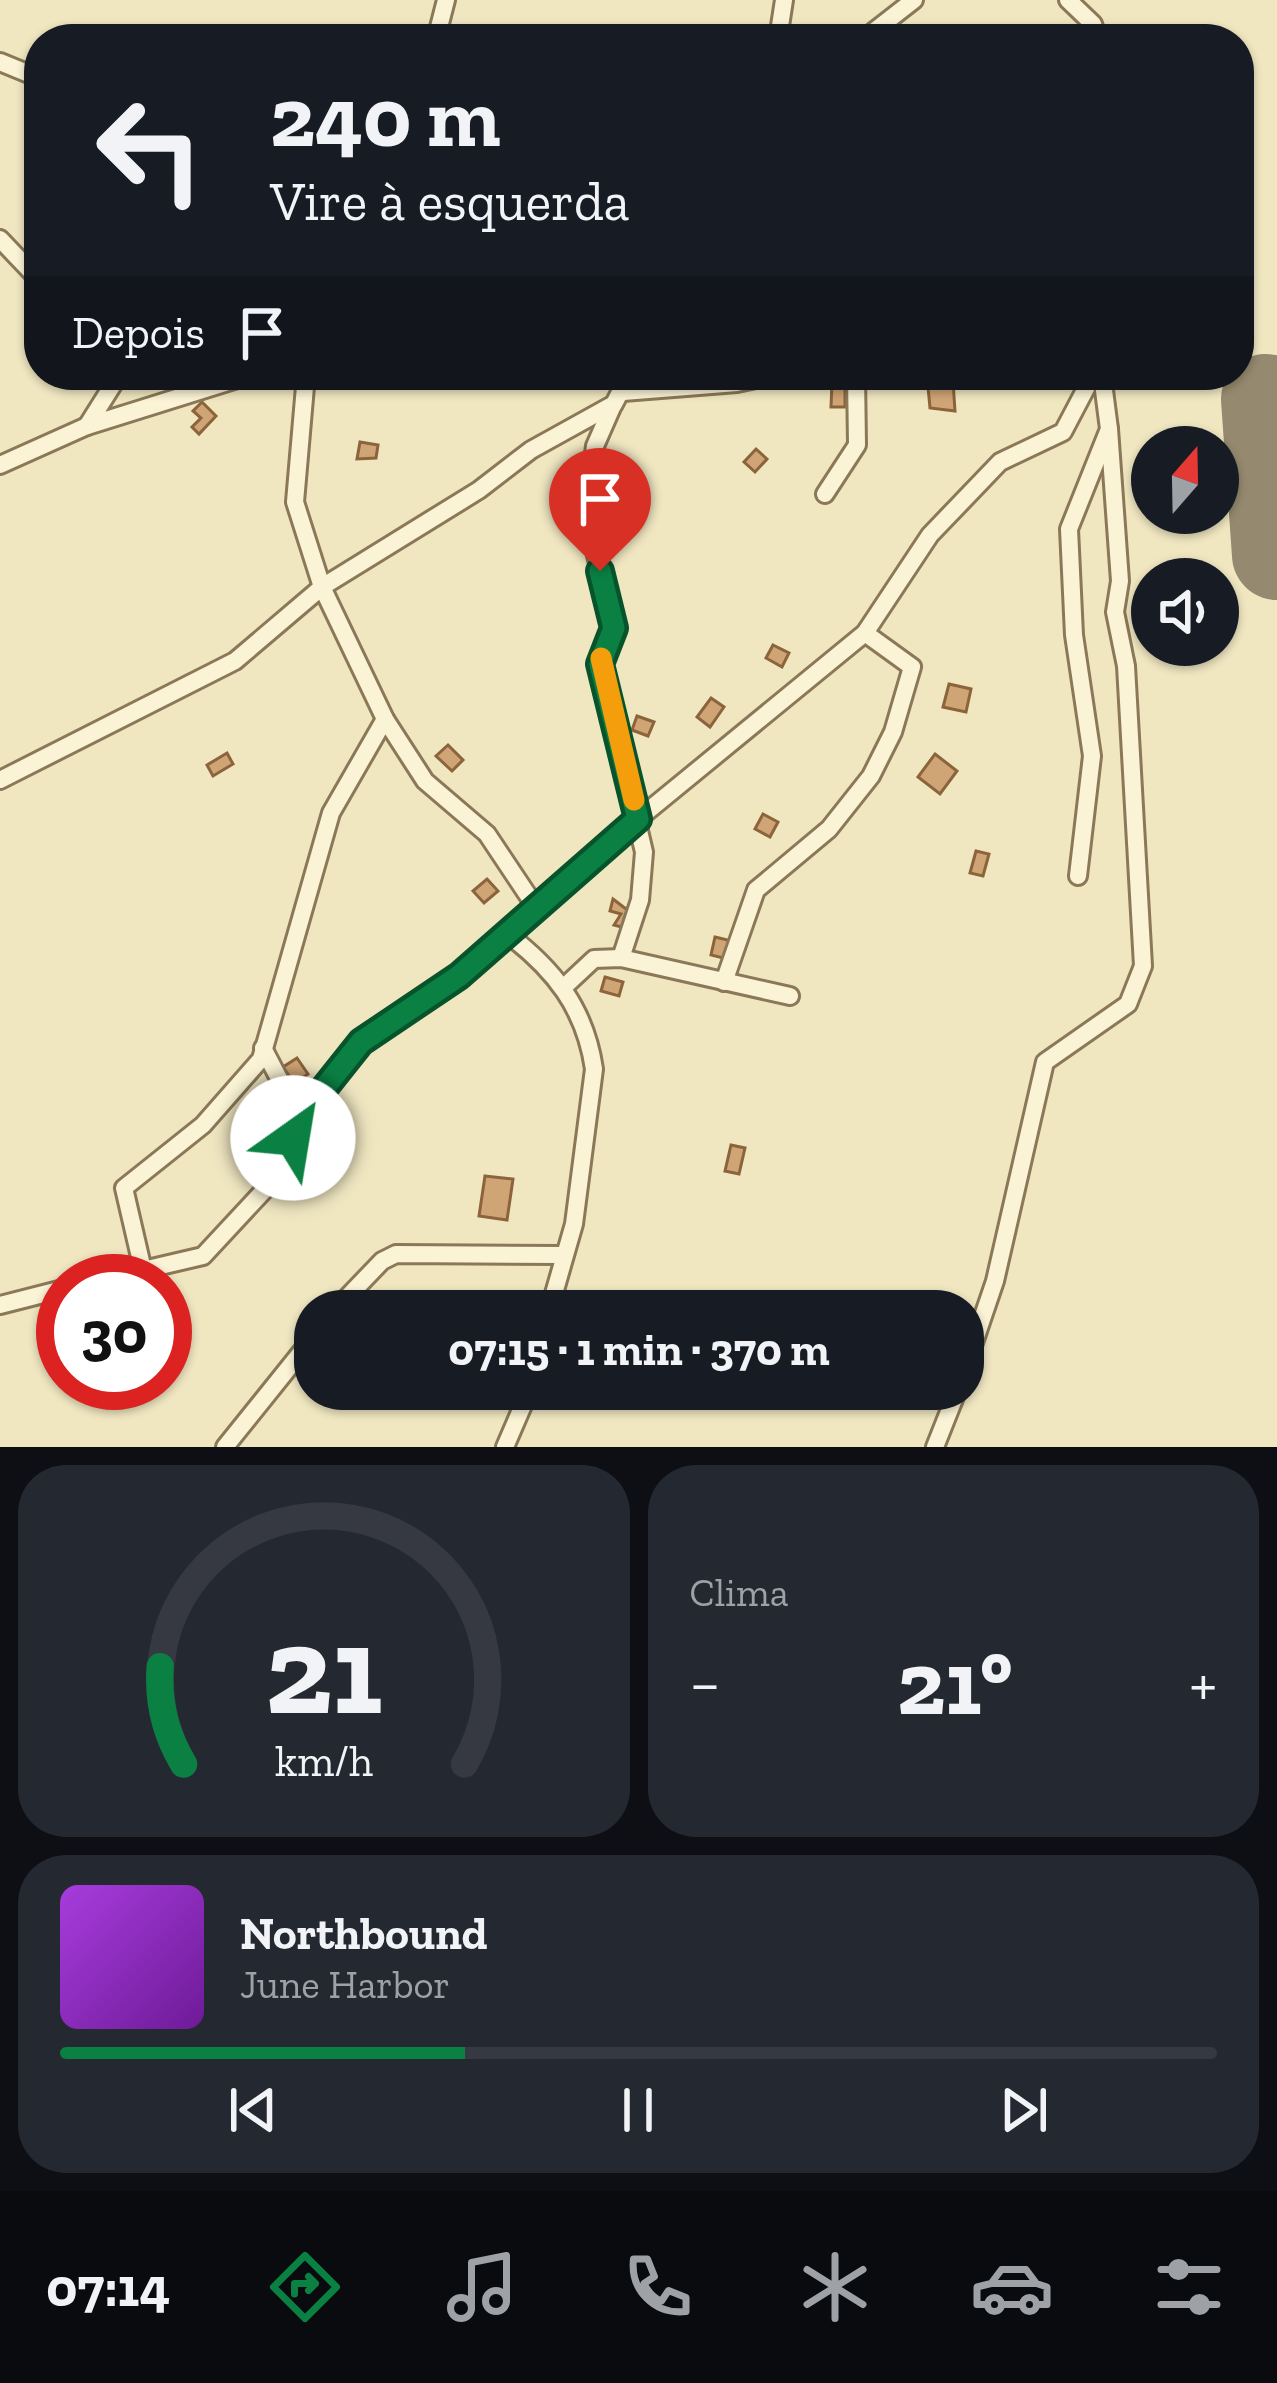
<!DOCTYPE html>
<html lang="pt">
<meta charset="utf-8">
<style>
body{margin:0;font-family:"Zilla Slab",serif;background:#242831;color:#f1f3f6;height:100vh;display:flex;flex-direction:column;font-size:45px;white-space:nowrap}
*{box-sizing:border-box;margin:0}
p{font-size:39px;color:#9ea1a6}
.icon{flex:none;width:66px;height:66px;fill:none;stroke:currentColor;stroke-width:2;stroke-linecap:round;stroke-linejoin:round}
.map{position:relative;height:1447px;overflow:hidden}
.panel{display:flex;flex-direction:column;gap:18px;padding:18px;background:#0d0f14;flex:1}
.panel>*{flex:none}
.hud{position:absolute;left:24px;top:24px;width:1230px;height:366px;border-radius:48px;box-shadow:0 3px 9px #0004;background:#171b24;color:#f1f3f6;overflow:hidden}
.needle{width:78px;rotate:20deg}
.buttons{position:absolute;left:1131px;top:426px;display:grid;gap:24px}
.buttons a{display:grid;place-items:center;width:108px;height:108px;border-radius:50%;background:#171b24;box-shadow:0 3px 9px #0004;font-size:60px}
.speed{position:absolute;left:36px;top:1254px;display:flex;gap:24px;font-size:60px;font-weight:700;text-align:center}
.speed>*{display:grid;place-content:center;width:156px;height:156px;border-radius:50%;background:#171b24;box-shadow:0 3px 9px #0004;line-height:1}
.speed .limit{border:18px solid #d22;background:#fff;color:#111}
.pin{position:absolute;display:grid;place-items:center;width:102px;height:102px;color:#fff;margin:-123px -51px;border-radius:50% 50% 50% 0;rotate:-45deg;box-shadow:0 0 12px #0007}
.pin .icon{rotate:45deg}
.me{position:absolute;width:132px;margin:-66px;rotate:32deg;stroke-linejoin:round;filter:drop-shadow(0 0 9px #0008)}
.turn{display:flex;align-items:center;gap:42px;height:252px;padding:0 48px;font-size:54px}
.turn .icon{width:156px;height:156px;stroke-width:2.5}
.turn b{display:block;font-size:84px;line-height:102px}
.then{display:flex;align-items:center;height:114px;padding:0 48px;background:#0003;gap:24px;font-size:45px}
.big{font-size:90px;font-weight:700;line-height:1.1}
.panel .widget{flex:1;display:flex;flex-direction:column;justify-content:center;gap:18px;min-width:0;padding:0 42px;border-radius:48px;background:#242831}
.panel .dial{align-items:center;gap:0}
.dial svg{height:312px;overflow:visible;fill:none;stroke:#363941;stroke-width:7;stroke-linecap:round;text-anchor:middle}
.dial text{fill:#f1f3f6;stroke:none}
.song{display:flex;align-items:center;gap:36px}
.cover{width:144px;height:144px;border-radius:18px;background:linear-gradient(135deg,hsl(280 70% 55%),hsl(280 70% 35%))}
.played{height:12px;border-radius:6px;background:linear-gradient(90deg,#0b8043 35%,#363941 35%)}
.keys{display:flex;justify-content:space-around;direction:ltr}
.heat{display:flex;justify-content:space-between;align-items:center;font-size:66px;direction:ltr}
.panel .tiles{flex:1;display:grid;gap:18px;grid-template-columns:1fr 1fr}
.widget:last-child{grid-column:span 2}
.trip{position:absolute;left:294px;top:1290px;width:690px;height:120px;border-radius:48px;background:#171b24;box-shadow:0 3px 9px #0004;font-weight:700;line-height:120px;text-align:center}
.tabs{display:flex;height:192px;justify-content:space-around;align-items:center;background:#090b0e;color:#9ea1a6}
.tabs .icon{width:84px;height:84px}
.tabs .active{color:#0b8043}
.tabs b{font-size:54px;color:#f1f3f6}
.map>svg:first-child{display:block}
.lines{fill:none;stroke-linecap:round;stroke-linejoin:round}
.taxiway{stroke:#958a6f;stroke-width:36}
.runway{stroke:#958a6f;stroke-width:90}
.building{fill:#d0a575;stroke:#8b643c;stroke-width:3}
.minor-casing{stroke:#8b7858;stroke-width:22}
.minor{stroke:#faf3d5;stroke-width:16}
.route-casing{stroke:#07532c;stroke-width:30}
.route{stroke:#0b8043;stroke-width:21}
.slow{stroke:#f59e0b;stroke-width:21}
</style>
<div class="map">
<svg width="1277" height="1447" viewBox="0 0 1277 1447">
<rect width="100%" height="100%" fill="#f0e7c1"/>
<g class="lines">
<path class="taxiway" d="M1275,531H1277"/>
<path class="runway" d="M1266,399L1277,555"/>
</g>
<g class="building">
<path d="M953,381L955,411L930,408L928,387Z"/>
<path d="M832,382H845V407H831Z"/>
<path d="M202,402L216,416L199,434L192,427L201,418L193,411Z"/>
<path d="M360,442L378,445L376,458L357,459Z"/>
<path d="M756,449L767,459L755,472L744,462Z"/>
<path d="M773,645L789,653L782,667L766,658Z"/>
<path d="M949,684L971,689L966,712L943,707Z"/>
<path d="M711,698L724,707L710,727L697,717Z"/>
<path d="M637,716L654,722L648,736L632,730Z"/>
<path d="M448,745L463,760L452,771L436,756Z"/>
<path d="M227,753L233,764L213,776L207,765Z"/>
<path d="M935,754L957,771L940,794L918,777Z"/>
<path d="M763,814L778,822L770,837L755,829Z"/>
<path d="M976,851L989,854L983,876L970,873Z"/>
<path d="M487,879L498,891L484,903L473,891Z"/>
<path d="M613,899L626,909L632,903L625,928L614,925L621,914L610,911Z"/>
<path d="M715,937L732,941L727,959L711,955Z"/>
<path d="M605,977L623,982L619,996L601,991Z"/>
<path d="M297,1058L308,1074L294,1083L283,1067Z"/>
<path d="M731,1145L745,1148L739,1174L725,1171Z"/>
<path d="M485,1176L513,1179L507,1220L479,1216Z"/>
</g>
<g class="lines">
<defs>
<g id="minor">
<path d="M1068,0L1093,24L1098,39"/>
<path d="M436,39L446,0"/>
<path d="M778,39L784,0"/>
<path d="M864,39L914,0"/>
<path d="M0,62L39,78"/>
<path d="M0,239L39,280"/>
<path d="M119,375L87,426L250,375"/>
<path d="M306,375L295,502L322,587L385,719L425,781L487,834L537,909"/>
<path d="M623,392L737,383L775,375"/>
<path d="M613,405L595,446L589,492L591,535L614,628L600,664L644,852L640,900L621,958"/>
<path d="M0,465L87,426"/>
<path d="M825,494L857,445L856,375"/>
<path d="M0,780L235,661L322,587L479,490L531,450L614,404L629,375"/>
<path d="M1078,876L1092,756L1074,635L1069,529L1109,429L1102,375"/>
<path d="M506,933C554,969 585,1008 594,1069L574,1224L549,1311"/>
<path d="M724,982L756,890L829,829L871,776L893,732L912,667L865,633"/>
<path d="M564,987L594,959L621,958L790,996"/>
<path d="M263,1048L286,1092L293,1137"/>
<path d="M143,1270L124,1188L203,1125L261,1059L331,813L385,719"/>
<path d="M96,1281L203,1256L269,1185L305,1115L361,1042L459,976L638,819L865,633L930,535L1000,462L1063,432L1093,375"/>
<path d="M0,1305L63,1289"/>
<path d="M334,1311L382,1261L396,1254L562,1255"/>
<path d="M963,1375L995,1281L1045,1062L1128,1004L1143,966L1126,666L1115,612L1120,581L1109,429"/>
<path d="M225,1447L315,1335"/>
<path d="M505,1447L530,1389"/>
<path d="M935,1447L958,1389"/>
</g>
</defs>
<use href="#minor" class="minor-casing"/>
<use href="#minor" class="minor"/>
</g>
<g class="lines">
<defs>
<path id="route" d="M293,1138L314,1101L361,1042L459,976L638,819L600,664L614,628L600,571"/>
</defs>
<use href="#route" class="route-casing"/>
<use href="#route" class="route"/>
<path class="slow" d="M601,658L634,800"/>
</g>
</svg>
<div class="buttons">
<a><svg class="needle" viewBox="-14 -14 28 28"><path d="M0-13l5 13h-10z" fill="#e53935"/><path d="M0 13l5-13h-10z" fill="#9ea1a6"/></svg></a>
<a><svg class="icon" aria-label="sound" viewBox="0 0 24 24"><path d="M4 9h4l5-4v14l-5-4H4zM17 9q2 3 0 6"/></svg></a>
</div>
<div class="speed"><div class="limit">30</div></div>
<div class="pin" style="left:600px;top:571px;background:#d93025"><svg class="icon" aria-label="arrive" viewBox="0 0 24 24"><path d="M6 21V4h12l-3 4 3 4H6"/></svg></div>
<svg class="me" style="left:293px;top:1138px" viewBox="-20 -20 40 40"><circle r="19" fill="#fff"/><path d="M0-13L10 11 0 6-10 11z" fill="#0b8043"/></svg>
<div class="trip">07:15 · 1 min · 370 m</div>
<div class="hud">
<div class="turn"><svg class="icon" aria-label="left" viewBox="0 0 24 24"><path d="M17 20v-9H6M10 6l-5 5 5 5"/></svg><div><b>240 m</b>Vire à esquerda</div></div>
<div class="then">Depois<svg class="icon" aria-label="arrive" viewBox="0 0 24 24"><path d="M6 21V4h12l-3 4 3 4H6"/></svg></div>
</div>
</div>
<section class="panel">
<div class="tiles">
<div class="widget dial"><svg viewBox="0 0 100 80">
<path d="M14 69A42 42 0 1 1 86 69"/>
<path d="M14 69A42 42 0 0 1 8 44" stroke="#0b8043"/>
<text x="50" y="56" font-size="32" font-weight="700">21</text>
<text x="50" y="72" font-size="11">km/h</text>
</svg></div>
<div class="widget"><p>Clima</p>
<div class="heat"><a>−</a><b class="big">21°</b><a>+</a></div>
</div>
<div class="widget">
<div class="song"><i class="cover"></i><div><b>Northbound</b><p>June Harbor</p></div></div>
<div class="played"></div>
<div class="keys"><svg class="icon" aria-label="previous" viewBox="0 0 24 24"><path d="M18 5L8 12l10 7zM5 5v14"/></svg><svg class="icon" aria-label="pause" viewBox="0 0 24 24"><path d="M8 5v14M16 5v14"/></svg><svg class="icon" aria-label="next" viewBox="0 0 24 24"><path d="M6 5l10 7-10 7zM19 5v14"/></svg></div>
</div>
</div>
</section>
<nav class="tabs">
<b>07:14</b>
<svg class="icon active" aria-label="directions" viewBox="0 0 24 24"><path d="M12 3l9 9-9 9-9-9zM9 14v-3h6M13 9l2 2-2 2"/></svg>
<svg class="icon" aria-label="music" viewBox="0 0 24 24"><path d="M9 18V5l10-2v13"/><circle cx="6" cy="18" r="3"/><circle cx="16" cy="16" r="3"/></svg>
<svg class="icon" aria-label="phone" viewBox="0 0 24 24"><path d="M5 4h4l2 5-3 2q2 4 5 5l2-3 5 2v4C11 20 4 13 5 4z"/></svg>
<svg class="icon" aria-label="climate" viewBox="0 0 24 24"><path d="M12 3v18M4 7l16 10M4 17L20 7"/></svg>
<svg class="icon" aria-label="car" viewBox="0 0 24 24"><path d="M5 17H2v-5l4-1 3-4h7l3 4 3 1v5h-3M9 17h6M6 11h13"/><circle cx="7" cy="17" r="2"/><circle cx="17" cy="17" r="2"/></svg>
<svg class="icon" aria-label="filters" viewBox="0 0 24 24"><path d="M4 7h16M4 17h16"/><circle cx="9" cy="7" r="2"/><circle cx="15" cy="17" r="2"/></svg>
</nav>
